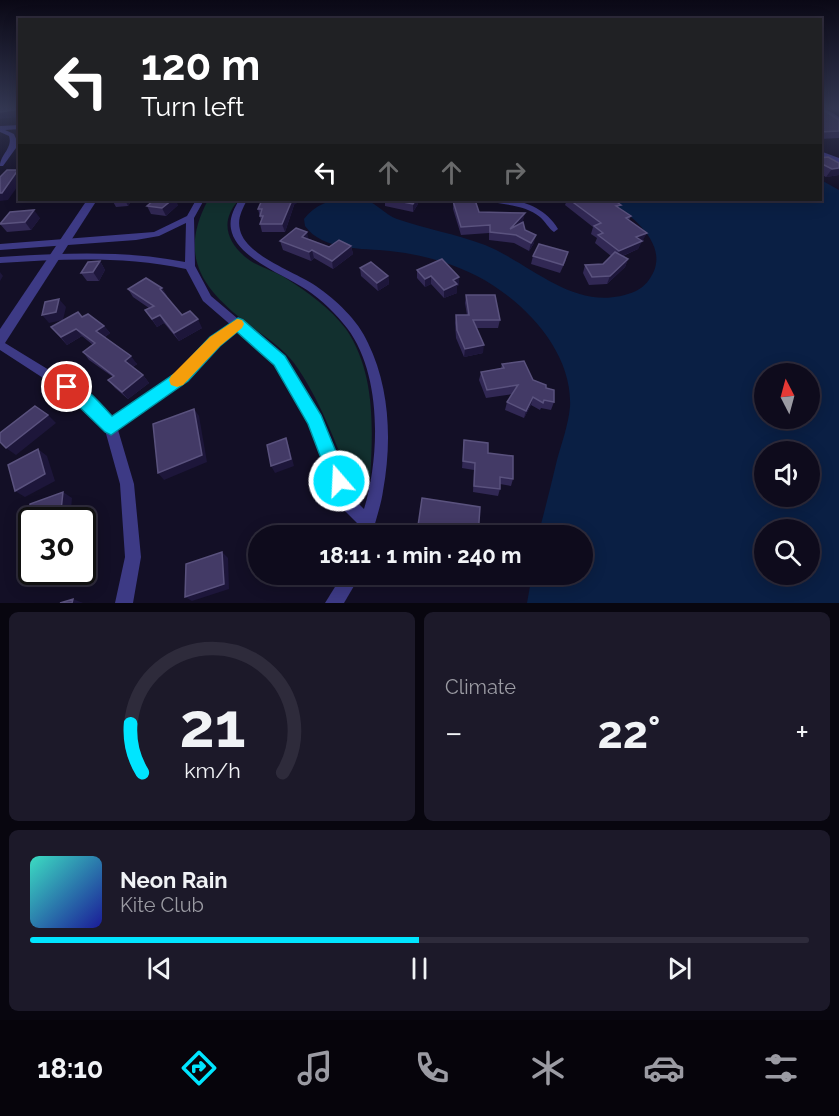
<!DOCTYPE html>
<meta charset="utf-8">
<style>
body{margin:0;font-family:Raleway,sans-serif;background:#1c1929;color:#f1f3f6;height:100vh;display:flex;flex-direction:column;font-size:22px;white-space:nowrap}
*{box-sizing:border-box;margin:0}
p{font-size:20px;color:#9b9ba3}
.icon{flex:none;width:33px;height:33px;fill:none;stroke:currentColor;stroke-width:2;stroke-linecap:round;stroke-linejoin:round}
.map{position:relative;height:603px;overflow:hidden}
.side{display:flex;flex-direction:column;gap:9px;padding:9px;background:#08060f;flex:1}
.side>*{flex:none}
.hud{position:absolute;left:18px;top:18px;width:804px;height:183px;border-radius:0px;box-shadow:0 3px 15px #0003,0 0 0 2px #2e2b3b;background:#202124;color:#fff;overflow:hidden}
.needle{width:39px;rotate:354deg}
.tools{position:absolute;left:754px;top:363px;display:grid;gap:12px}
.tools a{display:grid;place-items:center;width:66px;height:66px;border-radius:50%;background:#0e0b1c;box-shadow:0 3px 15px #0003,0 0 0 2px #2e2b3b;font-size:30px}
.speed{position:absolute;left:18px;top:507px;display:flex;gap:12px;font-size:30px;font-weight:700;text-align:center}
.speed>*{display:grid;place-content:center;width:78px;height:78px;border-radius:50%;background:#0e0b1c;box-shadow:0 3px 15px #0003,0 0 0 2px #2e2b3b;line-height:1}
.speed .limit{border:3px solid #111;border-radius:9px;background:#fff;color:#111}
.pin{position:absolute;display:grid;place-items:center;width:51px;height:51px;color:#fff;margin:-26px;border:3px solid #fff;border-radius:50%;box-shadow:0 2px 6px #0007}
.me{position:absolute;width:66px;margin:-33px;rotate:341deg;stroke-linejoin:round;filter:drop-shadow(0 0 4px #0008)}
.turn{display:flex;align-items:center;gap:21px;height:126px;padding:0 24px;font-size:27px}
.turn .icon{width:78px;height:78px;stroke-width:2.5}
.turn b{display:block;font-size:42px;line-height:51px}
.lanes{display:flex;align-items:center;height:57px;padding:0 24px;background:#0003;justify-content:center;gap:30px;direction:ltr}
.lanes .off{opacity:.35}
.big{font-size:45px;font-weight:700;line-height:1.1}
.side .card{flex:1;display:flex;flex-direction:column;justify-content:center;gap:9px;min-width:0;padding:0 21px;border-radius:9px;background:#1c1929}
.side .dial{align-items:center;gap:0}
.dial svg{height:156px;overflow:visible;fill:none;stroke:#2e2b3b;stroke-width:7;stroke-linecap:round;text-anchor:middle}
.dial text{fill:#f1f3f6;stroke:none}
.song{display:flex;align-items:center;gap:18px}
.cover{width:72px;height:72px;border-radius:9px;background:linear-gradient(135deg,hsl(170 70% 55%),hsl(240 70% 35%))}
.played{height:6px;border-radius:3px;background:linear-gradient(90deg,#00e5ff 50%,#2e2b3b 50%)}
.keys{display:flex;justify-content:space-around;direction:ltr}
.heat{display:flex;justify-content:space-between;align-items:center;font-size:33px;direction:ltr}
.side .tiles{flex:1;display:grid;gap:9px;grid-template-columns:1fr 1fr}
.card:last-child{grid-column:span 2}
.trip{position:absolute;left:248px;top:525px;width:345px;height:60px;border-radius:30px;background:#0e0b1c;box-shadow:0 3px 15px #0003,0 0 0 2px #2e2b3b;font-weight:700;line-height:60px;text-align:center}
.tab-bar{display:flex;height:96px;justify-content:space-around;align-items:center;background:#06040b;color:#9b9ba3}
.tab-bar .icon{width:42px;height:42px}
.tab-bar .active{color:#00e5ff}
.tab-bar b{font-size:27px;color:#f1f3f6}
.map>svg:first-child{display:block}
.green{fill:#12302f}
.water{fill:#0a1f44;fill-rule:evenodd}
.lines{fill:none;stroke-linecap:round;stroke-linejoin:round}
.service{stroke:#3d3a85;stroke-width:6}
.minor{fill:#3d3a85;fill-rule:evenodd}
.tertiary{fill:#3d3a85;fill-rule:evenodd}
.wall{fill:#312854}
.shaded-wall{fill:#1d163a}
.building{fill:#433a66;stroke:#5a527e;stroke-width:1.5}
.route{fill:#00e5ff;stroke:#0095a6;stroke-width:1.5}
.slow{fill:#f59e0b}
</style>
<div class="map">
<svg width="839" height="603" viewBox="0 0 839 603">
<rect width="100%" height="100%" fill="#130f26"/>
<path class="green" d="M208,200H239C217,223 229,248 254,263C265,269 277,272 287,279C309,293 330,308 346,329C376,373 373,430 370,480L352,483C335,442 320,399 294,363C282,347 264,336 248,324C202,289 178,256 208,200Z"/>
<path class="water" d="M821,180L839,190V603H527L532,575L582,574V536L538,535C545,510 551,485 557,460C562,442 568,426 570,407C573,351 523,300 477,276C450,262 419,254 390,251C362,248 323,251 305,226L304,219C317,201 344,194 366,200C377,204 386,215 397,219C426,229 456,234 485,245C534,265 578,316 636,291C644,287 650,280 654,271C666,241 630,215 609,200H820ZM765,374H810V418H765ZM765,452H810V496H765ZM765,530H810V574H765Z"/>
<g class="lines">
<path class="service" d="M112,427L182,377L215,341L238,324"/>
<g class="minor">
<path d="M820,109H826L839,117V122L820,111Z"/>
<path d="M20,125V129L5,130L14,134L17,141L16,148L3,166H0C0,155 13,148 9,136L0,132V126Z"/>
<path d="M820,151L839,158V163L820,156Z"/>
<path d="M196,200H204L194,218L195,266L211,296L283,357L320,417L339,460L351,496L364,509C380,456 382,374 347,328C336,314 322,300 307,290C285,275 236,258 231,229C229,218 234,209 239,200H247C242,210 237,219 240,230C246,256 296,272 316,286C336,300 358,320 368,343C390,388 392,442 383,491C381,506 375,521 372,536H356L359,525L340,506L325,460L310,424L275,363L203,301L186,269C124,256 63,259 0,263V257C62,253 124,250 185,262L186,223L159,236L136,240L0,250V244L154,232L187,216Z"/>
<path d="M488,200C515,197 544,205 558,229L554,232C548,228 546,222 540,217C527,206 508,205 492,202Z"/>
<path d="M0,340L85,392L116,423L134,484L141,557L133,603H115L125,557L120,484L105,430L77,400L0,350Z"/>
<path d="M343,574H361L344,603H325Z"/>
</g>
<path class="tertiary" d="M87,200H97L5,343L0,344V329Z"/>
</g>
<g class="wall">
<path d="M820,109L839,120V138L820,139Z"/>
<path d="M820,158L839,163V175L826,177L820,174Z"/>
<path d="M31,200H48L47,201L33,202Z"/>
<path d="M112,200H132L128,206L116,207Z"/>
<path d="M385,200H418V204L413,212L385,206Z"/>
<path d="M567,200H614L620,209L631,216L629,220L644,241L641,242L638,249L623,256L628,259L625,267L607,284L589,285L583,273L585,265L603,264L611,256L595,243L597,238L591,234L593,227L565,205Z"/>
<path d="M453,201L479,212L525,213L522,222L525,230L534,243L529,251L514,243L489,240V233L461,235L453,209Z"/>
<path d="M178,205L166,216L151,214L147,206Z"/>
<path d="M294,205L285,232H262L260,224L261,221L258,209Z"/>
<path d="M40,218L31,230L7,232L0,224Z"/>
<path d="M309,239L329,247L351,246L353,254L333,269L314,258L311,261L283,250L280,241Z"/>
<path d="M533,256L566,260L560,273L531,264Z"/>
<path d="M100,261L105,270L99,281H87L81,273Z"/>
<path d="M360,268L388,276L389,284L378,291L361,276Z"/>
<path d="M417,270L459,285L457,286V293L444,298L431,284L425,287L417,278Z"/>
<path d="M162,288L167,296L166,297L182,315L202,328L179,341L164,323L157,327L145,310L149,308L133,297L128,289Z"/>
<path d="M466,295L500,320L498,328H477L483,353L464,357L456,338L455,323L456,315H467L465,303Z"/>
<path d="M82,317L104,326L110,333L105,337L137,364L133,367L143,375L149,383L128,399L115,388L108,380L113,377L89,360L83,352L93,345L82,336L67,345L51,327Z"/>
<path d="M502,364L533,380L546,388L554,402L551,410L541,408L540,410L531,405L524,418L505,410L507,402L513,394L486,398L479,380L481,372L501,368Z"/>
<path d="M464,440L488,453L513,479L511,486L500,484V489L498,496L473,492L474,470L462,468Z"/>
<path d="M418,526L478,536H429V534L418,532Z"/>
</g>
<g class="shaded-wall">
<path d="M20,109V117L0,119V112Z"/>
<path d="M839,168V175L826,177L832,169Z"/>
<path d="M18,170L20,173V183L8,200L0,201V193Z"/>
<path d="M125,200H132L128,206Z"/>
<path d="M172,200H176L178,205L166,216L162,208Z"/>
<path d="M292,200H302L294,205L285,232L282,224Z"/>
<path d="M416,200H418V204L413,212V204Z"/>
<path d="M34,210L40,218L31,230L25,222Z"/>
<path d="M525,213L523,221L511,235L510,229Z"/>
<path d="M307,232L309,241L302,237Z"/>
<path d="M647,233L638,249L615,259L619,251L636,237Z"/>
<path d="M536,235L534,243L529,251L531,243Z"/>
<path d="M351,246L353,254L333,269L332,261Z"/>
<path d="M312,250L314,258L311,261L309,252Z"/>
<path d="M628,259L625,267L607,284L610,276Z"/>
<path d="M100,261L105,270L99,281L93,272Z"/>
<path d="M0,272L3,276L0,281Z"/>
<path d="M388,276L389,284L378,291L377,283Z"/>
<path d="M431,276V284L425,287V279Z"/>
<path d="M459,277V285L457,286V293L444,298V290L453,280Z"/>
<path d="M162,288L167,296L164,298L160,289Z"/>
<path d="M59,299L66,307L63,320L49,323L42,315Z"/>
<path d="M160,315L164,323L157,327L152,319Z"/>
<path d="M198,319L202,328L179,341L174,333Z"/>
<path d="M104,326L110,333L102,339L96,331Z"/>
<path d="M76,329L82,336L67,345L61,337Z"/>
<path d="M484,345L483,353L464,357L465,349Z"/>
<path d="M131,356L137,364L130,369L125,361Z"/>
<path d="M143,375L149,383L128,399L122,392Z"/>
<path d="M533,397L531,405L524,418L526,411Z"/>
<path d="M194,409L199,416L207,462L164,480L158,473Z"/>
<path d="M48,415L56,423L16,455L6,448Z"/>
<path d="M286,438L289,446L294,466L275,473L271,466Z"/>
<path d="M38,449L47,456L55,481L25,497L15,491Z"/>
<path d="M63,492L72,498L70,520H60Z"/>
<path d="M32,552V559L24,555Z"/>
<path d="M222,552L228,558L229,589L192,601L185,597Z"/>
<path d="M73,599L83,603H72Z"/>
</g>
<g class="building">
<path d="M0,109H20L0,112Z"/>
<path d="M820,109H822L839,120V131L820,132Z"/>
<path d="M828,157L839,163V168L832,169L820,163V158Z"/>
<path d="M7,170H18L2,193H0V177Z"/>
<path d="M154,200H172L162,208L147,206Z"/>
<path d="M262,200H292L282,224H260L263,216H260L262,209H258Z"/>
<path d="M393,200H416L413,204Z"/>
<path d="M475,200L479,212L525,213L510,229L523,222L525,230L536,235L531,243L516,235L490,232V225L461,227L453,201Z"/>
<path d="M570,200H614L621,205L616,206L631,216L626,218L647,233L636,237L642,241L619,251L598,235L603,233L594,226L601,223Z"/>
<path d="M34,210L25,222L0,224L10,212Z"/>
<path d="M296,228L307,232L302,237L329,247L339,240L351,246L332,261L312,250L309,252L280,241Z"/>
<path d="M539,244L568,252L563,265L533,256Z"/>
<path d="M615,252L628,259L610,276L592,277L585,265L603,264Z"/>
<path d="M442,259L459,277L453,280L457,284L444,290L431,276L425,279L417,270Z"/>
<path d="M100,261L93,272L81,273L88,262Z"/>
<path d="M371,262L388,276L377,283L360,268Z"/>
<path d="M146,278L162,288L160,289L182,315L190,311L198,319L174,333L160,315L152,319L145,310L154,306L128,289Z"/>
<path d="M466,295H495L500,320H473L484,345L465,349L457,330L456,315H469Z"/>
<path d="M59,299L56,312L42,315L45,302Z"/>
<path d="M78,312L82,317L88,314L104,326L96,331L131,356L125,361L143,375L122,392L108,380L114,376L83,352L95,343L76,329L61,337L51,327Z"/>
<path d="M524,361L533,380L546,385V388L554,390V402L544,400L543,403L533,397L526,411L507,402L518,385L487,390L481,372L504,368L502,364Z"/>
<path d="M35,406L48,415L6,448L0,442V433Z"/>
<path d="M194,409L202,455L158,473L153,424Z"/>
<path d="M286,438L291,459L271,466L267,445Z"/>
<path d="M464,440L488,443V453L513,456V479L500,477V489L474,486L475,463L463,461Z"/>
<path d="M38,449L45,474L15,491L8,465Z"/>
<path d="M63,492L60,520H32V552L24,555L30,504Z"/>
<path d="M422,498L480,507L478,536L466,534V536H429L430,528L418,526Z"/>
<path d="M222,552L224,584L185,597L186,564Z"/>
<path d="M73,599L72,603H60Z"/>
</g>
<linearGradient id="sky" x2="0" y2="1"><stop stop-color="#0a0815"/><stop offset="0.56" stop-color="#333752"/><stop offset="1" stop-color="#333752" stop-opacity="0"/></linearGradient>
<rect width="839" height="194" fill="url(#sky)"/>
<path class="route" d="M238,318L243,320L285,356L321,415L348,481L345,487L339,490L332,487L308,424L274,365L237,332L220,346L188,381L111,435L105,432L59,387L61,382C79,375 101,405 112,416L177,372L210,337Z"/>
<path class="slow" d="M237,319L242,320L244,324L242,328L220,346L183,385L177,387L171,385L169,380L171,376L210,337Z"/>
</svg>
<div class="tools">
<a><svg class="needle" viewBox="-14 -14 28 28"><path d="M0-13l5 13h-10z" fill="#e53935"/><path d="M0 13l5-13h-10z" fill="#9b9ba3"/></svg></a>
<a><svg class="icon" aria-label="sound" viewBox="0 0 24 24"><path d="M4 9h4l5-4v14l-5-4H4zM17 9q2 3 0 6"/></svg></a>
<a><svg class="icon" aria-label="search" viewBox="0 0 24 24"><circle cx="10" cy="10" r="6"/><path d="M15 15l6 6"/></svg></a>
</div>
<div class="speed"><div class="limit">30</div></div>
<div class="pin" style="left:67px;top:387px;background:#d93025"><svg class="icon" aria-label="arrive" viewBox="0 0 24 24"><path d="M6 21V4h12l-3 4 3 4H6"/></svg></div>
<svg class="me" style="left:339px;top:481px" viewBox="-20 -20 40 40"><circle r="17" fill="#00e5ff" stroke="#fff" stroke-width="3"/><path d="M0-11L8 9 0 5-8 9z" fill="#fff"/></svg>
<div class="trip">18:11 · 1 min · 240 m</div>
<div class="hud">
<div class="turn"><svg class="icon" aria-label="left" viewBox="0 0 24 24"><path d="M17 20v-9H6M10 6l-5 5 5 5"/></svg><div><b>120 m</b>Turn left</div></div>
<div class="lanes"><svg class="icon" aria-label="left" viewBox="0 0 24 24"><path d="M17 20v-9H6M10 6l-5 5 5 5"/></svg><svg class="icon off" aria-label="ahead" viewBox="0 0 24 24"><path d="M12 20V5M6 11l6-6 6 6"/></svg><svg class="icon off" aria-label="ahead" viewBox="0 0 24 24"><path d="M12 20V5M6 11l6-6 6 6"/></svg><svg class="icon off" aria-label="right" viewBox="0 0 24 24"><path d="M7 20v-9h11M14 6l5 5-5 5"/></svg></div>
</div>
</div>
<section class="side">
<div class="tiles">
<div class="card dial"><svg viewBox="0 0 100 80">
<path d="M14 69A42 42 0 1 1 86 69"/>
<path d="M14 69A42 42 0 0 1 8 44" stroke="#00e5ff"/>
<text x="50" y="56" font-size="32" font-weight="700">21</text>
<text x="50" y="72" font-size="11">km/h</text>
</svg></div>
<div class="card"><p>Climate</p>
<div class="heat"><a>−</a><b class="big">22°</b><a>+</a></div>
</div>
<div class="card">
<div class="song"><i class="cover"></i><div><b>Neon Rain</b><p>Kite Club</p></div></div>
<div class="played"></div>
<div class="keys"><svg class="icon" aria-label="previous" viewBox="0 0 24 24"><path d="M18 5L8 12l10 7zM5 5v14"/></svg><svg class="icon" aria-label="pause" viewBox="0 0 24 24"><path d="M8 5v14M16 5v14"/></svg><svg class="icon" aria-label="next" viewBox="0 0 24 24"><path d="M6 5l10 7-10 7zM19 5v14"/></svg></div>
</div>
</div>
</section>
<nav class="tab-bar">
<b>18:10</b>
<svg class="icon active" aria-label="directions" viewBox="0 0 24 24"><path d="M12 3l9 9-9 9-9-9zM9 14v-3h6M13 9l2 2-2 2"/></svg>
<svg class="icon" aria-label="music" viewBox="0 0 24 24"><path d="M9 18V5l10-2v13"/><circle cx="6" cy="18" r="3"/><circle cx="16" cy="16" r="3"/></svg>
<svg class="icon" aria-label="phone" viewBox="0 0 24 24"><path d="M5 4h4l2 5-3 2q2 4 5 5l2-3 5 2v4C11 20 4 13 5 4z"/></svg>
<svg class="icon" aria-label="climate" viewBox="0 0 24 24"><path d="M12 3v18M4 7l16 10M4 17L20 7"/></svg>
<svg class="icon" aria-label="car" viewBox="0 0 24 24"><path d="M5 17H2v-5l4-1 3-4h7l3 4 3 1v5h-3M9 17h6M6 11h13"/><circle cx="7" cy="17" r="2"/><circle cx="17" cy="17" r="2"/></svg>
<svg class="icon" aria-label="filters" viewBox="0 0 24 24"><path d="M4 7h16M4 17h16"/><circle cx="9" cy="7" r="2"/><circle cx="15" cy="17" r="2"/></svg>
</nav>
